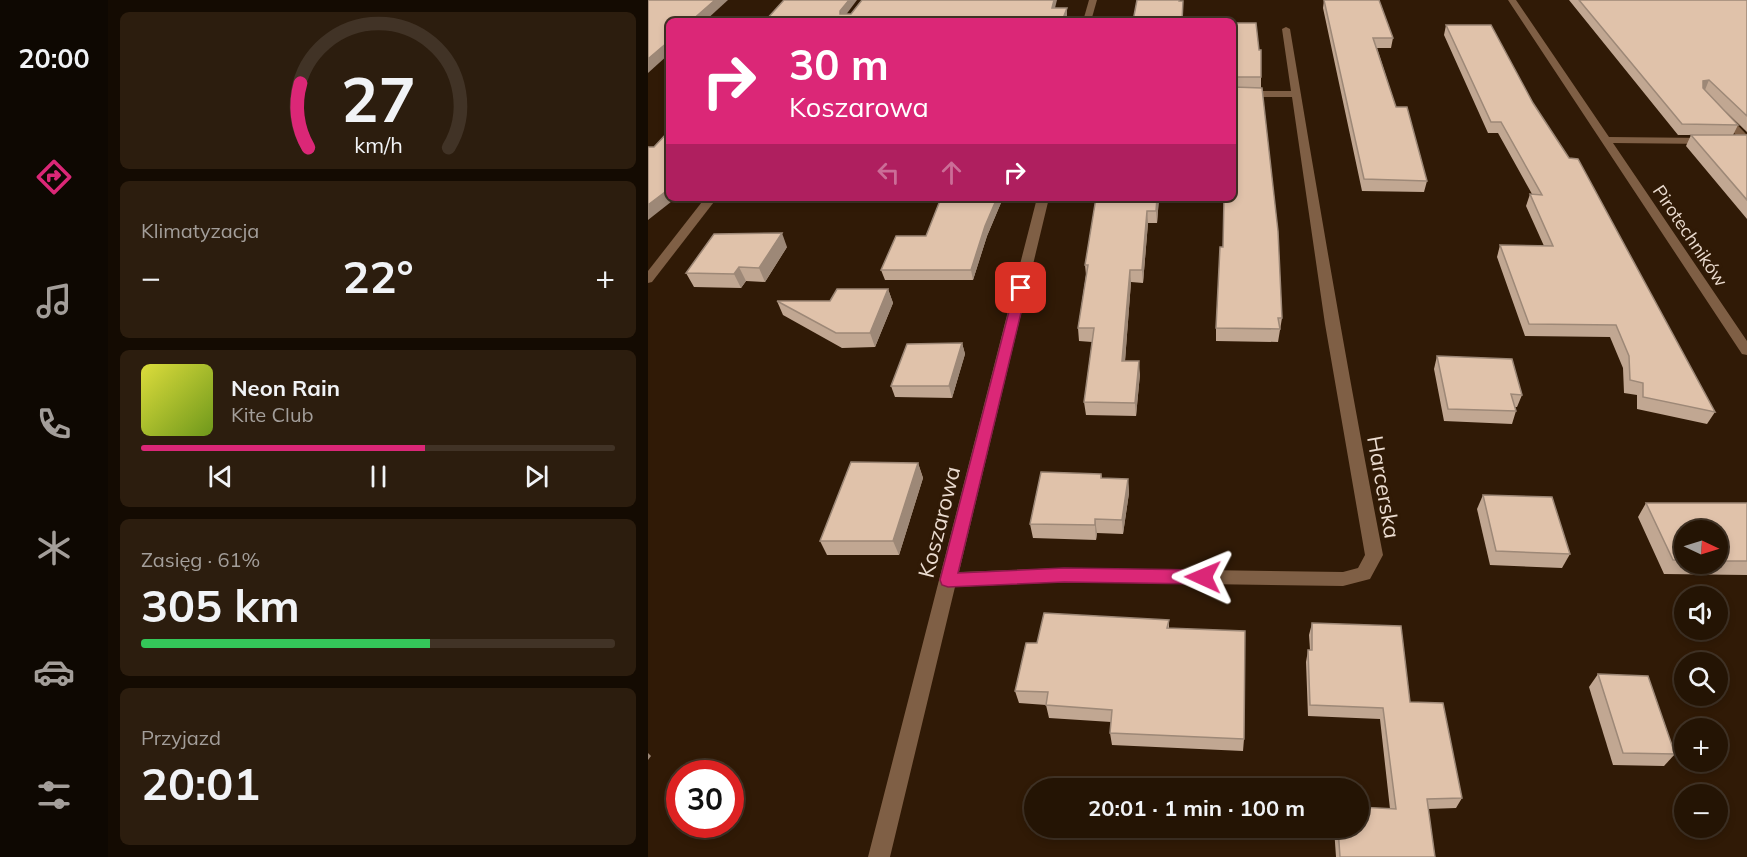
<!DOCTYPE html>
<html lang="pl">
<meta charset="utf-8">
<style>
body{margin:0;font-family:Mulish,sans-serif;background:#2c1d0e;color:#f1f3f6;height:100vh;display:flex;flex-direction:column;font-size:22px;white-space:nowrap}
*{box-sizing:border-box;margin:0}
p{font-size:20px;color:#a39e9a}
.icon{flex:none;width:33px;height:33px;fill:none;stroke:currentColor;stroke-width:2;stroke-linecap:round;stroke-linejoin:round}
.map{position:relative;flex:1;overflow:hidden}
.details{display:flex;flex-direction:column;gap:12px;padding:12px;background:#140b02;width:540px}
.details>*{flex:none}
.guide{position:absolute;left:18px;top:18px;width:570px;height:183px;border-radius:9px;box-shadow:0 3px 9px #0003,0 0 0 2px #413326;background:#db2777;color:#fff;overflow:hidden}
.needle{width:39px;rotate:94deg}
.tools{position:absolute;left:1026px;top:520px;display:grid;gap:12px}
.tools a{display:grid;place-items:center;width:54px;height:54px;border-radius:50%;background:#241404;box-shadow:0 3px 9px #0003,0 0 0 2px #413326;font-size:30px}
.speed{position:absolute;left:18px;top:760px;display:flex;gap:12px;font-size:30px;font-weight:700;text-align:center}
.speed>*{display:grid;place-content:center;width:78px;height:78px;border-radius:50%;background:#241404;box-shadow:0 3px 9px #0003,0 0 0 2px #413326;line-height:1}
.speed .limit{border:9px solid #d22;background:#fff;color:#111}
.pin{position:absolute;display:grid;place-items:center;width:51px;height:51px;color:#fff;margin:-26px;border-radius:12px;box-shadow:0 3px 9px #0006}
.me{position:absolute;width:66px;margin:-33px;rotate:271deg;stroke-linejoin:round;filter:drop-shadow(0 0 4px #0008)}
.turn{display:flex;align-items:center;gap:21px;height:126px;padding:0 24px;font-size:27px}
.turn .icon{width:78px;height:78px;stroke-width:2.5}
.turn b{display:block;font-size:42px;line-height:51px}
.lanes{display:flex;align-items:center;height:57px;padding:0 24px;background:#0003;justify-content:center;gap:30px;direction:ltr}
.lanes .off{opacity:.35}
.big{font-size:45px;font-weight:700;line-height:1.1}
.details .card{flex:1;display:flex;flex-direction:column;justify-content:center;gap:9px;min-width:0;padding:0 21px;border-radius:9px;background:#2c1d0e}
.details .dial{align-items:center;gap:0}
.dial svg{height:156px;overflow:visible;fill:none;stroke:#413326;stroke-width:7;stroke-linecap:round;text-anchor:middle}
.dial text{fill:#f1f3f6;stroke:none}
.song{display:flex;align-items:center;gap:18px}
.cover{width:72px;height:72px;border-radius:9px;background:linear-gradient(135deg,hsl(60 70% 55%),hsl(80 70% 35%))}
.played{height:6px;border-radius:3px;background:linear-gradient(90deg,#db2777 60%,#413326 60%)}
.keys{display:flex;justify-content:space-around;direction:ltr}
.heat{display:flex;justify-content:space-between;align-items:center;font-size:33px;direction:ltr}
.charge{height:9px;border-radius:4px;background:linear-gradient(90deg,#34c759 61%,#413326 0)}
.trip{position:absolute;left:376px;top:778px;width:345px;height:60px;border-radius:30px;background:#241404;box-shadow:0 3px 9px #0003,0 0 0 2px #413326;font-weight:700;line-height:60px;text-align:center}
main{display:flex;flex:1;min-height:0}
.tab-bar{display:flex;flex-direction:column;width:108px;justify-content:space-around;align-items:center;background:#0e0802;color:#a39e9a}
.tab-bar .icon{width:42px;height:42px}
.tab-bar .on{color:#db2777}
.tab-bar b{font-size:27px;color:#f1f3f6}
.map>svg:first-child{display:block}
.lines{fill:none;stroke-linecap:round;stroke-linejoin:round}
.minor{fill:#7f5f45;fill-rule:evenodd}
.wall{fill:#c1a792;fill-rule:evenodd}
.shaded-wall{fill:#9d8877}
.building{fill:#e0c2aa;stroke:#9d8877;stroke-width:1.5}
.route{fill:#db2777;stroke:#8e194d;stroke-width:1.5}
.labels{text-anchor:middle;stroke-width:6;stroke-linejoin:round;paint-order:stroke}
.far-street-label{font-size:18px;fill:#ebdcd0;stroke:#301a06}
.street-label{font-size:22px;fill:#ebdcd0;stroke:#301a06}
</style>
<main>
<nav class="tab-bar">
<b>20:00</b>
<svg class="icon on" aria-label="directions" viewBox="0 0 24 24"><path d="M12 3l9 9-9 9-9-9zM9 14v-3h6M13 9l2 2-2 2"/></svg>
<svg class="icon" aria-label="music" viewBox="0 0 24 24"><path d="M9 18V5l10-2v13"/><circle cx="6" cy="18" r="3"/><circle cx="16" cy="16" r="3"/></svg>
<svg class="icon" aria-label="phone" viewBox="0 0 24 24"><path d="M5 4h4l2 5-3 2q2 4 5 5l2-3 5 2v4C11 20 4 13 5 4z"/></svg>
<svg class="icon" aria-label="climate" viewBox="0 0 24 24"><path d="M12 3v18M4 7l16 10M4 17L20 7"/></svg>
<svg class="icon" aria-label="car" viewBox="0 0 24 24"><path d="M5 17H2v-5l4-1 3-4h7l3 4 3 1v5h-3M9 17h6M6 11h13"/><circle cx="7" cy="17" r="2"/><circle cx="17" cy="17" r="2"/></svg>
<svg class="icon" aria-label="filters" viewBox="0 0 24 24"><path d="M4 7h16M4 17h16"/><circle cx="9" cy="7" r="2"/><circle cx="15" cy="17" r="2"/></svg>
</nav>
<section class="details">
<div class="card dial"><svg viewBox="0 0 100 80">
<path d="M14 69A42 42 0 1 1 86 69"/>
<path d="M14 69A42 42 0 0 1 10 36" stroke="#db2777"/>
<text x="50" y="56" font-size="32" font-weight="700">27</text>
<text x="50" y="72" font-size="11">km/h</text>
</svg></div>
<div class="card"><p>Klimatyzacja</p>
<div class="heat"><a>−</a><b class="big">22°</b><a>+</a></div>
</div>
<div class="card">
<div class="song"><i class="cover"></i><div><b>Neon Rain</b><p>Kite Club</p></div></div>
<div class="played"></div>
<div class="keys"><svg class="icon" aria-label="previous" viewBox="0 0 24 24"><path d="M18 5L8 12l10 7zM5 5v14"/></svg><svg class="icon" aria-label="pause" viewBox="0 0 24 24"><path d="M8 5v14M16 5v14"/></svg><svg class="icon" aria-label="next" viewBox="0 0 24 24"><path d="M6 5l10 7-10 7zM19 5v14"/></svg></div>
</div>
<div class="card"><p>Zasięg · 61%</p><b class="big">305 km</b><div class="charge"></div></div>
<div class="card"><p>Przyjazd</p><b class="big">20:01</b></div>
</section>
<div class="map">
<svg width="1099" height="857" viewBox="0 0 1099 857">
<rect width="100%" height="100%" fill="#301a06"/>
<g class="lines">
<g class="minor">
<path d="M441,0H449L443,21H435Z"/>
<path d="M860,0H868L961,137L1060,138L1065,141L1060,144L965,143L1099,341V355L1094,354Z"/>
<path d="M638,27L642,29C671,204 701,380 735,555L722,579L695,586L416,582L307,587L242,857H220L389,198H401L311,572L416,568L695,572L710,568L717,555L677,324L644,97H585V91H643L634,29Z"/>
<path d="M1071,112H1077L1099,135V144L1095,143L1071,116Z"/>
<path d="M57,198H69L4,282L0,283V271Z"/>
</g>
</g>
<g class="wall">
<path d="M676,0H731L745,38L743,48H729L748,107L779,181L776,192L714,191L675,8Z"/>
<path d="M921,0H1099V132L1069,103L1090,125L1085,135H1099V219L1038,146L1043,135H1030Z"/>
<path d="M585,23L613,77V88L634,318L630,342L568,341V328L575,247Z"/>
<path d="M798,25L885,103L1067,412L1059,424L989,409V395L976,393L975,368L962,337L877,336L849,257L852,245L896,246L878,206L882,194H884L850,133H840L796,35Z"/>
<path d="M293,198H355L339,236L325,280H237L233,270L278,236Z"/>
<path d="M511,198L509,223H500L495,283L483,282L477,361L492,374L488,416L438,415L436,402L444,342L431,341L430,328L438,275L437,265Z"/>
<path d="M139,247L117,282L98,281L93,288L46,287L38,273Z"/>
<path d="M240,289L245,303L227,347L194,348L135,315L129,301H182Z"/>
<path d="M314,343L317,354L304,398L247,397L243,386Z"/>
<path d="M789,356L874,395L869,407H867L868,411L864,424L796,421L786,369Z"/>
<path d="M270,463L275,478L251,555H179L172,541Z"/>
<path d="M453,474L454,478L480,479L481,493L475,534L449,533L448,540L385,538L382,524Z"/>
<path d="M835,495L922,554L914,568L842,565L829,509Z"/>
<path d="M998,503H1099V575L1016,574L990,517ZM1036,531H1070V564H1036Z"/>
<path d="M521,620V628L596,739L595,751L464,745L462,733L463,722L401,718L398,705L371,703L367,691L389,643Z"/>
<path d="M664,623L762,702L814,798L808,808L780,809L787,857H688L686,828H711L742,809L732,719L660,716L658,662L660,650H662L661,635Z"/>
<path d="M950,674L1027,754L1016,766L965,765L941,687Z"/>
</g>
<g class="shaded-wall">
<path d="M67,0H80L57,21H43Z"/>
<path d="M201,0H209L194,20V21L192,11Z"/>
<path d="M406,0H409L405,16L404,8Z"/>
<path d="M419,8V16L418,21H414Z"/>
<path d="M21,41V54L0,73V59Z"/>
<path d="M1061,80L1057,90L1050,92L1055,81Z"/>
<path d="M21,189V198H28L0,220V205Z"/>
<path d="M349,198H355L339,236L325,280L323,270L337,226Z"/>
<path d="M509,198H511L509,223L508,211Z"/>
<path d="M499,211L500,223L495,283L494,270Z"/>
<path d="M134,233L139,247L117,282L111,268Z"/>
<path d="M91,267L98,281L93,288L86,274Z"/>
<path d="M482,270L483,282L476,374L474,361Z"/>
<path d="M240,289L245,303L227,347L222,333Z"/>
<path d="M314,343L317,354L304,398L301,386Z"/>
<path d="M491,361L492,374L488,416L487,403Z"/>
<path d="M270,463L275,478L251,555L245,541Z"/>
<path d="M480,479L481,493L475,534L474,520Z"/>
<path d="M447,519L449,533L448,540L447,525Z"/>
<path d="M0,753L3,756L0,760Z"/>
</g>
<g class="building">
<path d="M0,0H67L43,21H21V41L0,59Z"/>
<path d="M136,0H201L192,11V14H203L214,0H406L404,8H419L414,21H117Z"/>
<path d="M489,0H531V1H535L534,21H485Z"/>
<path d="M676,0H731L745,38H725L748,107H759L779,181L716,179Z"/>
<path d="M931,0H1099V116L1061,80L1055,81V88L1090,125L1034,124Z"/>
<path d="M585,23H608L611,50H613V77H585V79Z"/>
<path d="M798,25H843L885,103L921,158L930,159L1067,412L995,397V383L982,380L981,356L968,325L881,324L852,245L905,246L882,194L894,195L853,122H843Z"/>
<path d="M585,87L614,88L630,231L634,318H630L632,329L568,328L572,247H575L576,198H585Z"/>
<path d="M21,131V189L0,205V147H6Z"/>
<path d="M1043,135H1099V200Z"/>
<path d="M293,198H349L337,226L323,270H233L248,236H278Z"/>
<path d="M448,198H509L508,211H499L494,270H482L474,361H491L487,403L436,402L446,328H430L440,265H437Z"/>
<path d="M134,233L111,268L91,267L86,274L38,273L66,234Z"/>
<path d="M189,289H240L222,333H188L129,301H182Z"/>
<path d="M314,343L301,386H243L259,344Z"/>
<path d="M789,356L864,359L874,395L863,394L868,411L800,409Z"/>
<path d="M203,462L270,463L245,541H172Z"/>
<path d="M393,472L453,474V478L480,479L474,520L447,519V525L382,524Z"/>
<path d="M835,495L904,497L922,554L848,551Z"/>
<path d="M998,503H1099V561H1070V531H1036V560H1025Z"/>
<path d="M396,613L521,620L519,628L597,631L596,739L462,733L464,710L398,705L400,692L367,691L378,643H389Z"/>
<path d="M664,623L753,626L762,702L795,703L814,798L779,799L787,857H692L690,828H711V807L748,809L735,708L662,705L660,650H664Z"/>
<path d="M950,674L1000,676L1027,754L975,753Z"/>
</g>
<path class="route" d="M373,284L379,288L310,573L416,568L555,570L561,572L563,577L561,582L555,584L416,582L300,587L294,585L292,580L367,288Z"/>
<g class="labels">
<g class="far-street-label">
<text transform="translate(1042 236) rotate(56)" y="6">Pirotechników</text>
</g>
<g class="street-label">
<text transform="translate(736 487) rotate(80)" y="8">Harcerska</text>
<text transform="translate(291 522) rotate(-76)" y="8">Koszarowa</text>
</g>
</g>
</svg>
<div class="tools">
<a><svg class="needle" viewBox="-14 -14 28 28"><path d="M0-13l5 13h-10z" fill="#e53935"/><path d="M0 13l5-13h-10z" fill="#a39e9a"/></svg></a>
<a><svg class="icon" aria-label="sound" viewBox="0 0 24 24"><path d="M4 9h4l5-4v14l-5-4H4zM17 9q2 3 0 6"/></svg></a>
<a><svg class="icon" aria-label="search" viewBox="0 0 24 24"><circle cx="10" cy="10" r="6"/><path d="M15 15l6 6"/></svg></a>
<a>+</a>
<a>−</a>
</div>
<div class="speed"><div class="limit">30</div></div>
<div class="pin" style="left:373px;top:288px;background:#d93025"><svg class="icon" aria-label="arrive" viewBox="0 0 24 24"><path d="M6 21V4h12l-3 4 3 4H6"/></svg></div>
<svg class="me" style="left:555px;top:577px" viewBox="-20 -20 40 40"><path d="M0-17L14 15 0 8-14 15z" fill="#db2777" stroke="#fff" stroke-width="4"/></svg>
<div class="trip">20:01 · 1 min · 100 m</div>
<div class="guide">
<div class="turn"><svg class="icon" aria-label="right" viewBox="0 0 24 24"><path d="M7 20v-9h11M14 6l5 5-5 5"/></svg><div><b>30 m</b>Koszarowa</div></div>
<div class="lanes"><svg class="icon off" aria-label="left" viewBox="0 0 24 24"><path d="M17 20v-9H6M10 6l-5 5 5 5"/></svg><svg class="icon off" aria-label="ahead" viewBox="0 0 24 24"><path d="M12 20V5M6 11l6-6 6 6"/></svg><svg class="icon" aria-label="right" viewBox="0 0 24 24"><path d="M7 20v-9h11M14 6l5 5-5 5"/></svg></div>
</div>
</div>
</main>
